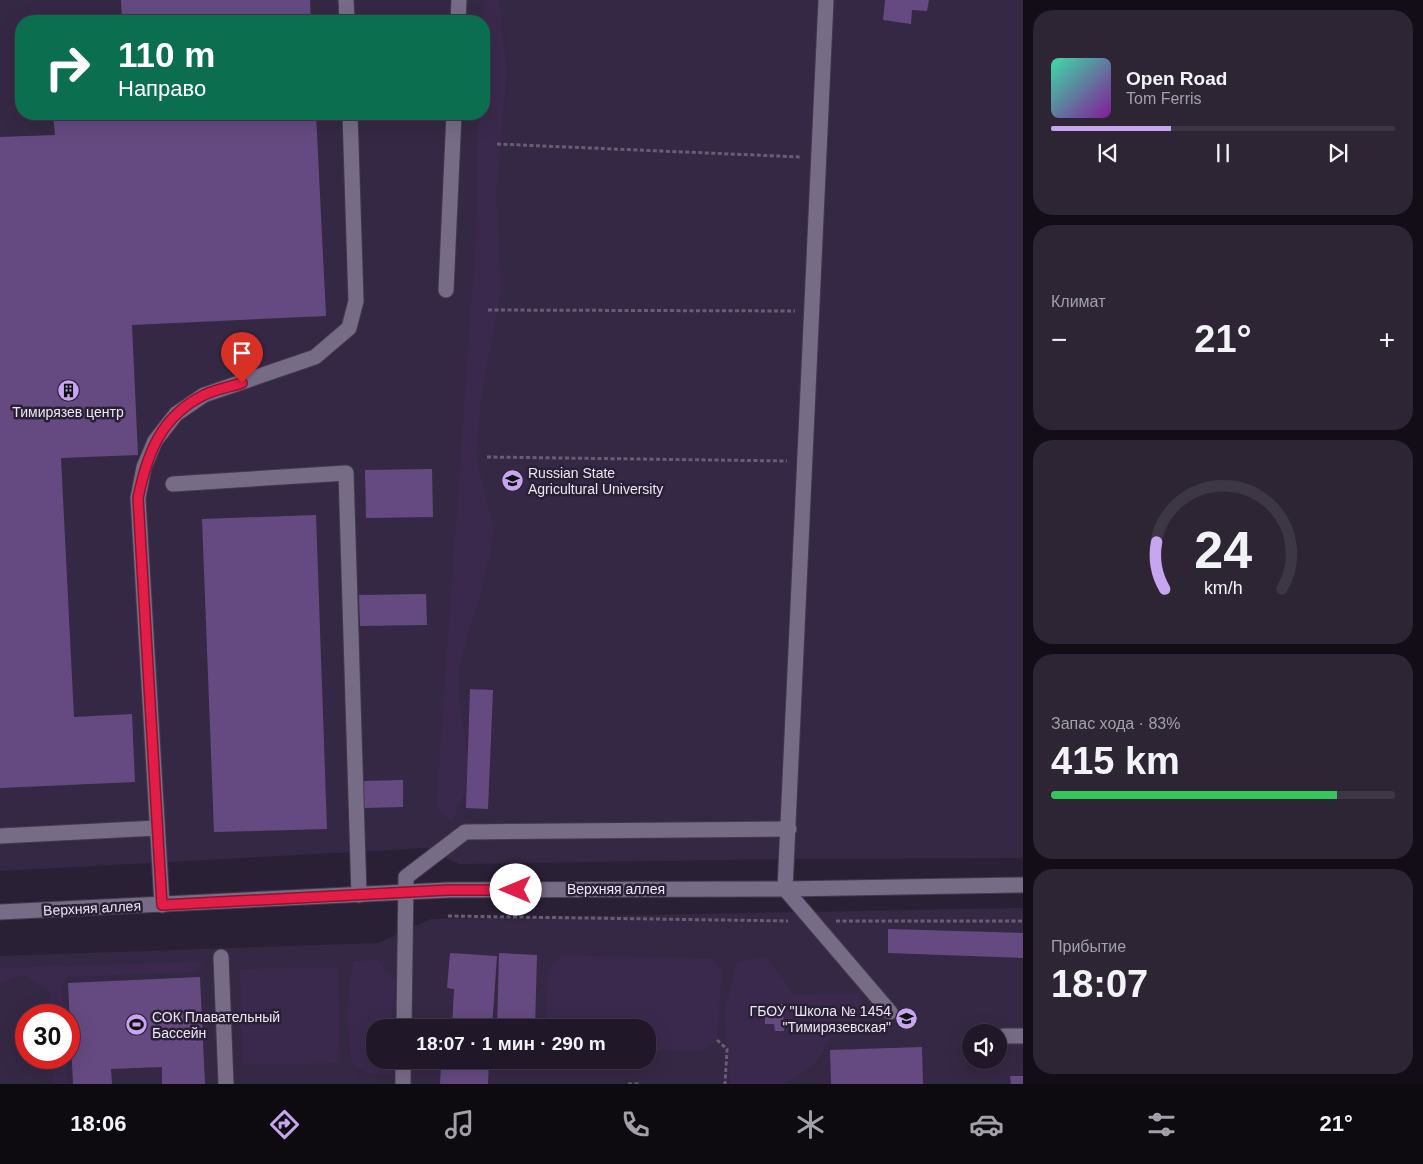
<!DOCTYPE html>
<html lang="ru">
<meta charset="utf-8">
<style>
body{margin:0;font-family:Helvetica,sans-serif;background:#2d2534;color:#f1f3f6;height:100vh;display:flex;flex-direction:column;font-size:19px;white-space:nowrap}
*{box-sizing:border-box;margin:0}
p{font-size:16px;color:#a2a0a8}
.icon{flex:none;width:28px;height:28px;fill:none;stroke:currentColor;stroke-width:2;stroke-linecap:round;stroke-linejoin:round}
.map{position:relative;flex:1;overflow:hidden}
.sheet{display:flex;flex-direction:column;gap:10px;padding:10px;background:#120d16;width:400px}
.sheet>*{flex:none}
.top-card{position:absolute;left:15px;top:15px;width:475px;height:105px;border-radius:20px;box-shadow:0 5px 20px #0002,0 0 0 1px #3d3745;background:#0b6e4f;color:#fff;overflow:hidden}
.controls{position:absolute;left:962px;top:1024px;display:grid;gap:10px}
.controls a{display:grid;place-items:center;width:45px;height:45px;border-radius:50%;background:#201828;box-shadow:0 5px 20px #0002,0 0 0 1px #3d3745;font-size:25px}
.speed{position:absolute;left:15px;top:1004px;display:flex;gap:10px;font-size:25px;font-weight:700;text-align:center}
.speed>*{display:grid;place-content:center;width:65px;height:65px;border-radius:50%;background:#201828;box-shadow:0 5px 20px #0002,0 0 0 1px #3d3745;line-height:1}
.speed .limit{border:8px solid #d22;background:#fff;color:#111}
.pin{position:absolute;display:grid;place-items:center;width:42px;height:42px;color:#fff;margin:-51px -21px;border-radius:50% 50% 50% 0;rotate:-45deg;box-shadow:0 0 5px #0007}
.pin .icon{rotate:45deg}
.me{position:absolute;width:55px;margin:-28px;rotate:270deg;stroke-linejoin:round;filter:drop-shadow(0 0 4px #0008)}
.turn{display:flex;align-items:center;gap:18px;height:105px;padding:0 20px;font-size:22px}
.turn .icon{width:65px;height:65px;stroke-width:2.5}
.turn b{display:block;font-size:35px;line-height:42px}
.big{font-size:38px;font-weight:700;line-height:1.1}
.sheet .card{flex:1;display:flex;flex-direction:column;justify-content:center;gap:8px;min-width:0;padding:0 18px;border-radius:20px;background:#2d2534}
.sheet .dial{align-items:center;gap:0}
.dial svg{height:130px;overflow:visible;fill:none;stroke:#3d3745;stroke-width:7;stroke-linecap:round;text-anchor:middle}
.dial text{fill:#f1f3f6;stroke:none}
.song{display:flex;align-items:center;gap:15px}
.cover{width:60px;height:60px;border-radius:8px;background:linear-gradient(135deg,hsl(160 70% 55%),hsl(290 70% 35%))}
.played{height:5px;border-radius:2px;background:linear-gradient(90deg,#c8a6ef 35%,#3d3745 35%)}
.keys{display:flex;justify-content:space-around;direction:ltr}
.heat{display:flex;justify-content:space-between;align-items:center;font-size:28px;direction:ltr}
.charge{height:8px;border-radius:4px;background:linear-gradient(90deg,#34c759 83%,#3d3745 0)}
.trip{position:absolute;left:366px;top:1019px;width:290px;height:50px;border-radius:20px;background:#201828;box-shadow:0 5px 20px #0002,0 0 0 1px #3d3745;font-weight:700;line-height:50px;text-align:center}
.tabs{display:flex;height:80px;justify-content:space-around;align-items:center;background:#0d0a10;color:#a2a0a8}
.tabs .icon{width:35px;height:35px}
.tabs .current{color:#c8a6ef}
.tabs b{font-size:22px;color:#f1f3f6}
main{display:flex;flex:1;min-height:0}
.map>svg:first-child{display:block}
.built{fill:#352844;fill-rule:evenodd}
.green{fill:#3a294d}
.building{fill:#654a81}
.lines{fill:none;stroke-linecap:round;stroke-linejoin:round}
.minor-casing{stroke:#433a4d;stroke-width:17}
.path{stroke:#675e72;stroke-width:3;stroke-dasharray:4 2.5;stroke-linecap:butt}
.minor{stroke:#776c86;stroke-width:15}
.route-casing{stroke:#92132f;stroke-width:12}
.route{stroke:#e11d48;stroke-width:9}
.labels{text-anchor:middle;stroke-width:5;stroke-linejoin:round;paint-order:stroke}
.poi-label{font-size:14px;fill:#ede6f5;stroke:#2a2036;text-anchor:start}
.street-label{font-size:14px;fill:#ede6f5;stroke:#2a2036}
</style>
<main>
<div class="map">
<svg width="1023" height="1084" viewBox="0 0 1023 1084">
<rect width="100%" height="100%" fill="#2a2036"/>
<g class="built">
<path d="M0,0H1023V858L787,859L459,864L427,848L0,871ZM21,21H484V114H21Z"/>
<path d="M1023,908V1084H0V956L378,943L431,919ZM26,1015H69V1058H26ZM375,1028H648V1060H375ZM971,1032H999V1060H971Z"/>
</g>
<g class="green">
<path d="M485,0H499L507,71L496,196L501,289L481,399L476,456L494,531L481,594L468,632L459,670V700L471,780L452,821L437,807L439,768L476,237L478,114H484L482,21Z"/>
<path d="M563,955L712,959L722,972L717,1040L702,1051L648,1050V1028L546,1027L548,970Z"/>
<path d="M767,957L794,995L859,993L863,1006L856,1029L831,1038L816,1062L786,1084H730L725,1012L737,962Z"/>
<path d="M377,960L396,982L392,1027L375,1028V1060H394L392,1075L367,1073L351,1062L347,1012L353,961Z"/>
<path d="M198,962L203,966L195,972L67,977L62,986L64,1015H50L49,990L21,975L0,984V968Z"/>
<path d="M337,967L340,1063L243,1065L240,969Z"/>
<path d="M52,1058H66L68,1084H53Z"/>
</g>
<g class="building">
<path d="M121,0H310L311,21H122Z"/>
<path d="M885,0H929L927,11L912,10L911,24L883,20Z"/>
<path d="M53,114H316L326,316L132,325L138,455L61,458L74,717L132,714L135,782L0,788V137L55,135Z"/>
<path d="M432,469L433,517L366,518L365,470Z"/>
<path d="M316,515L327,829L214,832L202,519Z"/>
<path d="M426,594L427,625L360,626L359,595Z"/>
<path d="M470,689L493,690L488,809L466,808Z"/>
<path d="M403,780V807L363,808L362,781Z"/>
<path d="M888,929L1023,933V958L888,953Z"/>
<path d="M450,953L497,956L492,1028H452L454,989L447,988Z"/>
<path d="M499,953L537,955L535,1028H497Z"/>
<path d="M200,977L205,1084H162V1067L111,1069L112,1084H73L68,983Z"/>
<path d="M783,1004L784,1031H775L774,1024H765V1005Z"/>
<path d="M922,1047L923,1084H831L830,1050Z"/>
<path d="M449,1060H489L488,1084H440L441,1065L449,1066Z"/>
<path d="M1010,1076H1023V1084H1011Z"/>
</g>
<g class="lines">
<defs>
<g id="minor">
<path d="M346,0L347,21"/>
<path d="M826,0L785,889L890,1012"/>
<path d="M458,21L459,0"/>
<path d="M446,290L454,114"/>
<path d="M173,484L346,473L359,895"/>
<path d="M0,836L157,828"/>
<path d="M162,905L138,498L144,467L155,441L176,414L204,395L315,357L349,328L356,301L350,114"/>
<path d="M0,912L448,890L785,889L1023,885"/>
<path d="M221,957L226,1084"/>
<path d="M404,1028L406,877L465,832L789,829"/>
<path d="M1004,1036H1023"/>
<path d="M403,1084V1060"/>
</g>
</defs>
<use href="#minor" class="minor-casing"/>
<g class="path">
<path d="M497,144L801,157"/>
<path d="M488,310L795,311"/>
<path d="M487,457L787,461"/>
<path d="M448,916L788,921"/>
<path d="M836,921H1023"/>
<path d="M717,1040L727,1049L725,1084"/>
<path d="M628,1084H639"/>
</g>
<use href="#minor" class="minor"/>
</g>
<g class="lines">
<defs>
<path id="route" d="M242,383C230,387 216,389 204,395C161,416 147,454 138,498L162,905L448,890H516"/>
</defs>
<use href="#route" class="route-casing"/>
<use href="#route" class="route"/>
</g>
<defs>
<symbol id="building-disc" viewBox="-11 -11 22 22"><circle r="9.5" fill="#c8a6ef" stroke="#2a2036"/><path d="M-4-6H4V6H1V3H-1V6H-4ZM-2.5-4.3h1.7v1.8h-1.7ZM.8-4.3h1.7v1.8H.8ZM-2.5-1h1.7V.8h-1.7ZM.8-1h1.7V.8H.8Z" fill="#111"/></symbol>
<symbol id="university-disc" viewBox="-11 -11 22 22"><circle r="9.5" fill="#c8a6ef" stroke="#2a2036"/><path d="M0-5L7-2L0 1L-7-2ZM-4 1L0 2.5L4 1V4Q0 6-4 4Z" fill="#111"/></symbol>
<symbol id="school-disc" viewBox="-11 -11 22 22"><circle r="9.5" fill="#c8a6ef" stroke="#2a2036"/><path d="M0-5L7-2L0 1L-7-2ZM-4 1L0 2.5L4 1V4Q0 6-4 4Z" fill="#111"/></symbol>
<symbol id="stadium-disc" viewBox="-11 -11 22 22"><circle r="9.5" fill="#c8a6ef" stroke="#2a2036"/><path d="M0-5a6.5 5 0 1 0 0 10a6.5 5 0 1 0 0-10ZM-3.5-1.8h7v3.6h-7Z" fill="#111"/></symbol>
</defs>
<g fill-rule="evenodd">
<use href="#building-disc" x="56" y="378" width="25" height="25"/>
<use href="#university-disc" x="500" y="468" width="25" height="25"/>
<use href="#school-disc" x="894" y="1006" width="25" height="25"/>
<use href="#stadium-disc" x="124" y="1012" width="25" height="25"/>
</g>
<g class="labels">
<g class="poi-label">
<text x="68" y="417" text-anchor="middle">Тимирязев центр</text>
<text x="528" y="478">Russian State<tspan x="528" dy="16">Agricultural University</tspan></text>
<text x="891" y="1016" text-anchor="end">ГБОУ "Школа № 1454<tspan x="891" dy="16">"Тимирязевская"</tspan></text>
<text x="152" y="1022">СОК Плавательный<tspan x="152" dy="16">Бассейн</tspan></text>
</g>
<g class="street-label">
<text x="616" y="894">Верхняя аллея</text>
<text transform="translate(92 908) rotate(-3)" y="5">Верхняя аллея</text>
</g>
</g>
</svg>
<div class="controls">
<a><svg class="icon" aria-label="sound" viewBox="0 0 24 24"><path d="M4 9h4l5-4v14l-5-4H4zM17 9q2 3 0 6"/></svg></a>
</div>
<div class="speed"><div class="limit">30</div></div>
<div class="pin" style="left:242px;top:383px;background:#d93025"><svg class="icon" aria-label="arrive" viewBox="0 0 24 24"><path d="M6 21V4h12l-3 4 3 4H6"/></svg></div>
<svg class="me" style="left:516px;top:890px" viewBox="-20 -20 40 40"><circle r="19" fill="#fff"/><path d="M0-13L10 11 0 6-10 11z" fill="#e11d48"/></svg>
<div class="trip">18:07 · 1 мин · 290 m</div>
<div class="top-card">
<div class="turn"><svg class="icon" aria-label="right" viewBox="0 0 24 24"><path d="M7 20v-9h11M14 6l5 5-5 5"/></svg><div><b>110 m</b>Направо</div></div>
</div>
</div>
<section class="sheet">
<div class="card">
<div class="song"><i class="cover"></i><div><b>Open Road</b><p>Tom Ferris</p></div></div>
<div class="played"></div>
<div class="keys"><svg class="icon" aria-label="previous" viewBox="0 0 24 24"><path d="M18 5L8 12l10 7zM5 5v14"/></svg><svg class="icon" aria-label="pause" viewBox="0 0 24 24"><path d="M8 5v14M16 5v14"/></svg><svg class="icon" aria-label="next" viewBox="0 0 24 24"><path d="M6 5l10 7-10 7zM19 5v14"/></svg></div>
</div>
<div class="card"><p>Климат</p>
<div class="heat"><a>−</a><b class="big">21°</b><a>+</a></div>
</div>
<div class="card dial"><svg viewBox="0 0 100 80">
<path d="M14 69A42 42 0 1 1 86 69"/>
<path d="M14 69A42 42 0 0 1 9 40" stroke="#c8a6ef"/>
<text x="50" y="56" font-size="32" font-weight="700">24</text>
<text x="50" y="72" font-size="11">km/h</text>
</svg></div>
<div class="card"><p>Запас хода · 83%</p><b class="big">415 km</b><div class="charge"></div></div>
<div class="card"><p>Прибытие</p><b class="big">18:07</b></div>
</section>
</main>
<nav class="tabs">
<b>18:06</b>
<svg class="icon current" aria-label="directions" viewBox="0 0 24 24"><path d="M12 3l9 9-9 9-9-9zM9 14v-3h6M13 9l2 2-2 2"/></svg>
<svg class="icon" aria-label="music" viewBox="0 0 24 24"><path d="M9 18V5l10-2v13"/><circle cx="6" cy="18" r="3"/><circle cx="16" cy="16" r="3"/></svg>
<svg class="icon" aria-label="phone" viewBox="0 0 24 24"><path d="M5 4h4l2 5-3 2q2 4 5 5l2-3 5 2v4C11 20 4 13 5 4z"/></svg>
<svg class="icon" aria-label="climate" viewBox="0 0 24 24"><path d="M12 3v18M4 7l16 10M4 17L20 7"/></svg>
<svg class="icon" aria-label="car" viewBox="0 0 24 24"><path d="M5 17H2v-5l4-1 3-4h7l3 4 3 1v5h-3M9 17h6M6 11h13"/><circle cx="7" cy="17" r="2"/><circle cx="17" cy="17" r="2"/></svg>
<svg class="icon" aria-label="filters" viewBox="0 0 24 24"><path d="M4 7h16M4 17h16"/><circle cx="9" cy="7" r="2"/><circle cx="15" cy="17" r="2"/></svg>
<b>21°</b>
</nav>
